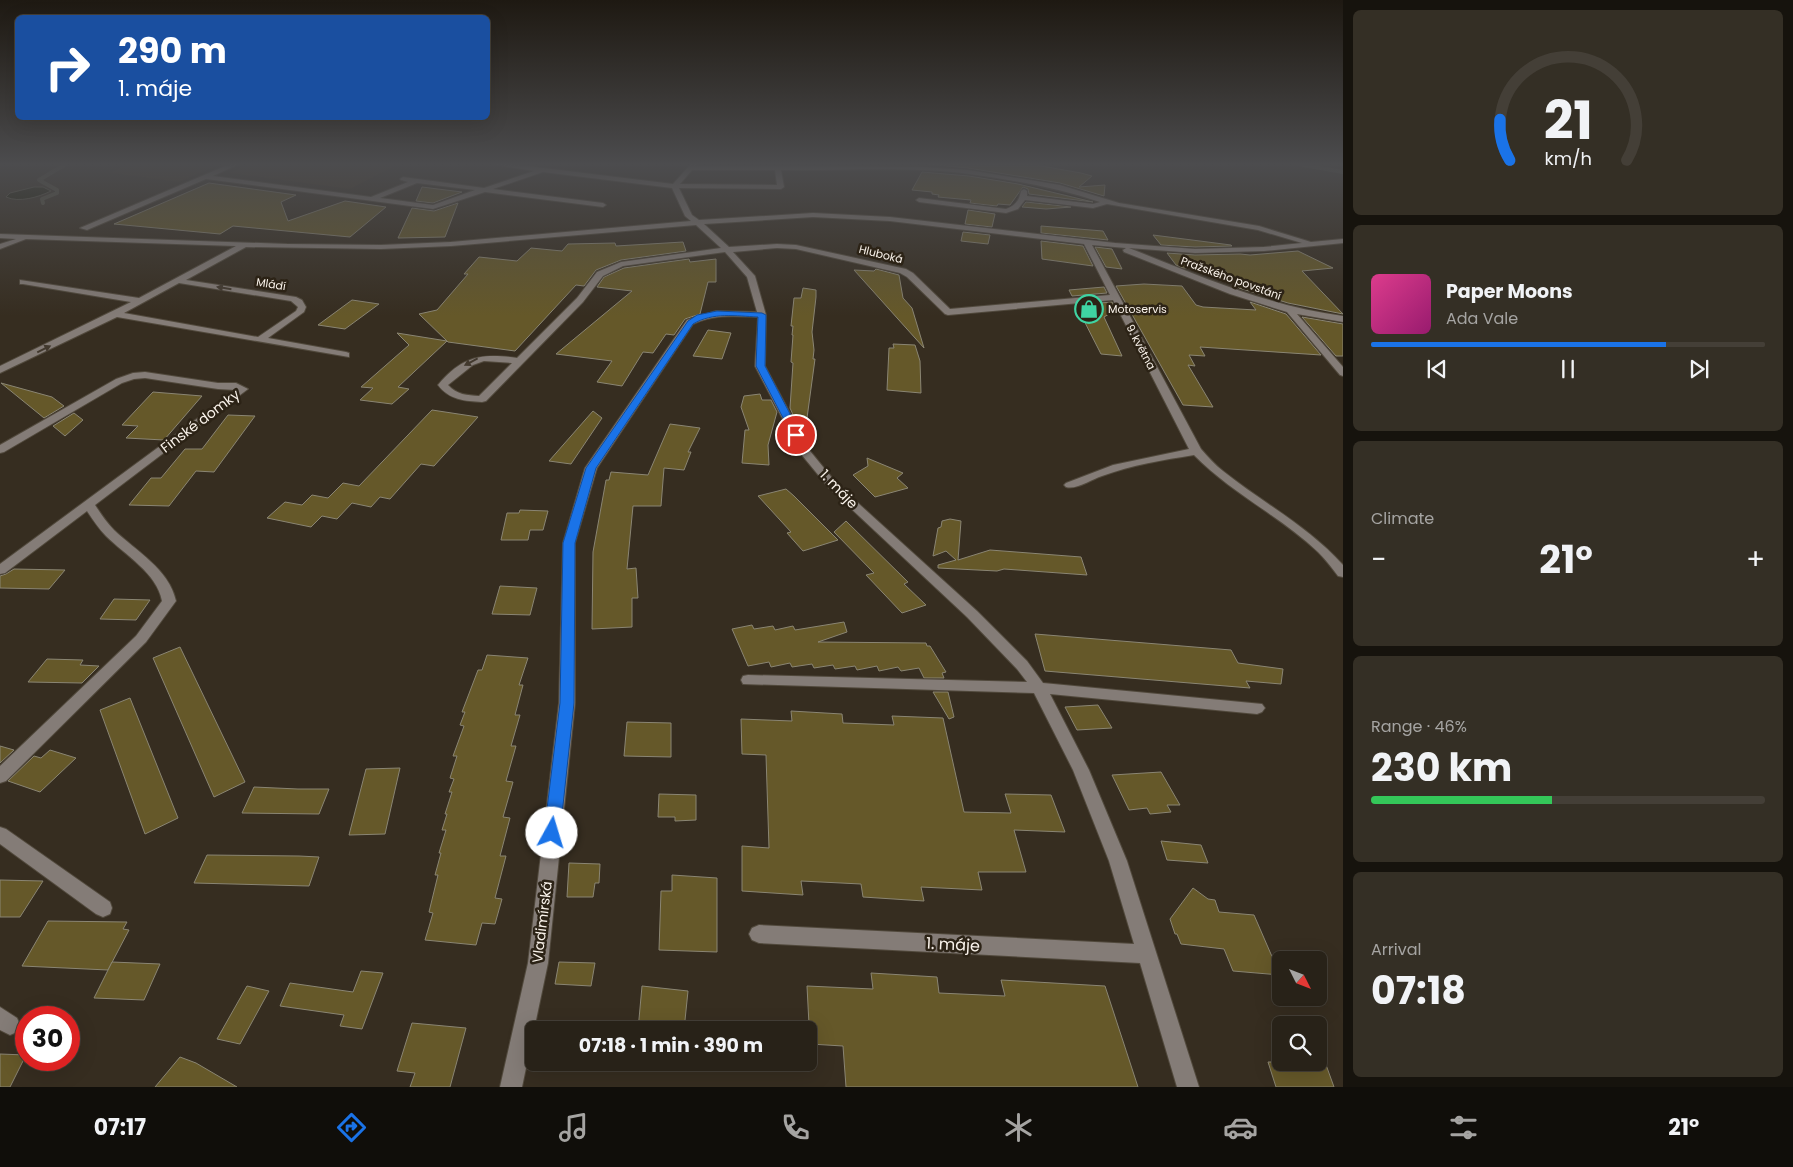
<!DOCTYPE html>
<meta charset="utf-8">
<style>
body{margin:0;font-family:Poppins,sans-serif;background:#342f25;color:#f1f3f6;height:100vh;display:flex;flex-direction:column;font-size:19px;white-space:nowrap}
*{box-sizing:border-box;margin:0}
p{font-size:16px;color:#a5a4a2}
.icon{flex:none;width:28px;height:28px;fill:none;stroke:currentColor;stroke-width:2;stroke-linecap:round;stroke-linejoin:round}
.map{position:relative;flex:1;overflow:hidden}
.drawer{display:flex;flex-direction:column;gap:10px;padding:10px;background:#16130d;width:450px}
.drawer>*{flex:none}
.top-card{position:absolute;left:15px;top:15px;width:475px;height:105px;border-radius:8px;box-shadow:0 5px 20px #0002,0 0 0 1px #443f37;background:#1a4fa0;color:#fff;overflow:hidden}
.needle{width:32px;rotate:132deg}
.tools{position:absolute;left:1272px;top:951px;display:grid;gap:10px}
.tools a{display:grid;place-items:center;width:55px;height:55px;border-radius:8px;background:#282218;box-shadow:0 5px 20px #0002,0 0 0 1px #443f37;font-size:25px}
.speed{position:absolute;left:15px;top:1006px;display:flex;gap:10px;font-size:25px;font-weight:700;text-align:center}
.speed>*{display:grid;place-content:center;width:65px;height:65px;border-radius:50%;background:#282218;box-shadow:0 5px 20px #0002,0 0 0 1px #443f37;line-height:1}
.speed .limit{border:8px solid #d22;background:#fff;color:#111}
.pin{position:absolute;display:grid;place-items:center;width:42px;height:42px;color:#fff;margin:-21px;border:2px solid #fff;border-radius:50%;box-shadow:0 1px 5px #0007}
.me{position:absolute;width:55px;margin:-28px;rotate:6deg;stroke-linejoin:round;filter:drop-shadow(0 0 4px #0008)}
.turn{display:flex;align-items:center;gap:18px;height:105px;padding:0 20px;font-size:22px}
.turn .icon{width:65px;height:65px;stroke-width:2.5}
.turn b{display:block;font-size:35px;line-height:42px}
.big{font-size:38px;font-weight:700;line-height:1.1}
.drawer .card{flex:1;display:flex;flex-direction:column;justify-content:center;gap:8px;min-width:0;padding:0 18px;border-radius:8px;background:#342f25}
.drawer .dial{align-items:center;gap:0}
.dial svg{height:130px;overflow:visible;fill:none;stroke:#443f37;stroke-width:7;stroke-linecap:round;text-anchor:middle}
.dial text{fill:#f1f3f6;stroke:none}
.song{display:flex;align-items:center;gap:15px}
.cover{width:60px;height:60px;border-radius:8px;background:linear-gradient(135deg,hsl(330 70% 55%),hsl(320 70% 35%))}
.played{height:5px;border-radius:2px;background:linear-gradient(90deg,#1a73e8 75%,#443f37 75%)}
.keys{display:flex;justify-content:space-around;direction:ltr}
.heat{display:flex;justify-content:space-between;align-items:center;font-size:28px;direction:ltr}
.charge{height:8px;border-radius:4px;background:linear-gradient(90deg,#34c759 46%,#443f37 0)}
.trip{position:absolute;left:525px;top:1021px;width:292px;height:50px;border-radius:8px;background:#282218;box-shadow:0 5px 20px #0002,0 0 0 1px #443f37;font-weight:700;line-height:50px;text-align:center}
.dock{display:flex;height:80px;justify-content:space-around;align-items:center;background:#100e0a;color:#a5a4a2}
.dock .icon{width:35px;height:35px}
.dock .on{color:#1a73e8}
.dock b{font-size:22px;color:#f1f3f6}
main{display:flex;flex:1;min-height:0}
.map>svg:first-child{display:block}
.built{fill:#413421}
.water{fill:#141501;stroke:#595847}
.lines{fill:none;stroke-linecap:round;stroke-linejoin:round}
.stream{stroke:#595847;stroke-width:4}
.building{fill:#655829;stroke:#8a8573}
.minor-casing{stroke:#51493c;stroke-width:2}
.minor{fill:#847c77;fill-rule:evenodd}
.oneway{fill:#42392e}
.route{fill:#1a73e8;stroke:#114b97}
.labels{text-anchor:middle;stroke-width:5;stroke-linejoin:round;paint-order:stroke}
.far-street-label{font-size:11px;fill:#faf3eb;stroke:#2c2316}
.far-poi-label{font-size:11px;fill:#faf3eb;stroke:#2c2316;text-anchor:start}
.street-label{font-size:14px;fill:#faf3eb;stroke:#2c2316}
.near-street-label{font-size:16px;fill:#faf3eb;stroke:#2c2316}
</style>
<main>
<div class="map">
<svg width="1343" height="1087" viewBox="0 0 1343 1087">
<rect width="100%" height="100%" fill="#362d20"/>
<g class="built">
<path d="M125,164H220L179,182L111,173Z"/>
<path d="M250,164H398L350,189L229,173Z"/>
</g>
<path class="water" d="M34,187H43L51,191C39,197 19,203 6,197L10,193Z"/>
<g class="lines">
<g class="stream">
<path d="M1298,164L1343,172"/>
<path d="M43,203L42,199L57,193V190L39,180L66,164"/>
</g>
</g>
<g class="building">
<path d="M927,164H1030L1081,173L1092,176L1079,187L1105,185L1104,196L1060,183L968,168Z"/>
<path d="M922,172L969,176L1018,184L1093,202L1029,194L1028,189L1023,187L1010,205L998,204L997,206L970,203L971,200L938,197L939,195L932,194V192L912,190Z"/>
<path d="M209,183L296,195L281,202L288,221L345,201L386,207L350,237L233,226L220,234L114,224Z"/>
<path d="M422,187L462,192L433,203L416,201Z"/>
<path d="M1026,202L1071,207L1046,209L1022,207Z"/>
<path d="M458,203L445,237L398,238L412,208L434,211Z"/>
<path d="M968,210L995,214L992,227L965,224Z"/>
<path d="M1041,226L1103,231L1108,240L1041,233Z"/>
<path d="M963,232L990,235L988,244L961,241Z"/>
<path d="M1153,235L1231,245L1232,246L1195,247L1161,245Z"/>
<path d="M1041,241L1083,246L1093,266L1042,259Z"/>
<path d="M683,242L686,251L621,260L596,270L584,286L576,285L515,351L448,342L419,314L437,310L468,274H464L479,257L517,261L531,248L562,251L568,244L615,243L616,246Z"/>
<path d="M1095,247L1112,249L1122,269L1106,267Z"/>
<path d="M1298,251L1333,268L1302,271L1343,314L1288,303L1239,288L1224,269L1183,268L1176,265L1167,253L1195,255L1240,254L1250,255Z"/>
<path d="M689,259L690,262L716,259V282H708L700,314L685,319L674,335L666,334L653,353L643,352L622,386L597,382L612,361L556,354L632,291L597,287L604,277L624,268Z"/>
<path d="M876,269L899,275L903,298L912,308L924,348L854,270L874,271Z"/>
<path d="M1144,284L1182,286L1196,305L1203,307L1256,310L1250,302L1286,314L1321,355L1200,347L1205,356L1189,355L1195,366L1188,365L1213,407L1183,405L1116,286Z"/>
<path d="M1104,287L1107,293L1072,296L1069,290Z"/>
<path d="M803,288L816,290V297L812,332L814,350L813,359H815L807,418L794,417L790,408L793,363L791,362L793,335H792L793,326H791L794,298H801Z"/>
<path d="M352,300L379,304L345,329L318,325Z"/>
<path d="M1112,302L1116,310L1104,317L1122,356L1101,354L1076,305Z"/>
<path d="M1302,317L1343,324V356H1336Z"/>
<path d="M708,330L731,333L722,359L693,356Z"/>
<path d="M397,333L447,341L398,387L409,389L392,404L360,400L373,388L361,387L409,345Z"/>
<path d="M893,344L915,345L920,361L921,393L887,390L889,348H894Z"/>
<path d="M1,383L52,397L64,406L44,418Z"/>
<path d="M153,392L202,396L164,440L126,438L138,426L122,425Z"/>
<path d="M760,394L762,400H771L777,412L768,445L769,465L742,463L745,430H749L741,407L744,396Z"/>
<path d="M432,410L478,417L434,466L421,464L390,499L380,497L371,507L352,503L337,519L322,516L311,527L267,518L285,502L302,505L312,495L328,498L343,483L359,486Z"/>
<path d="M593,411L602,418L571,464L549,461Z"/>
<path d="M74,413L83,420L65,436L53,426Z"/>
<path d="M228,415L255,416L214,472L196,471L169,506L129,505L151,478H161L185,449H202Z"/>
<path d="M670,424L700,428L688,452H691L684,470L664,468L661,506H633L627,569L636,568L638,598H632V627L592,629L593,552L606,480H609L611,472L648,475Z"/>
<path d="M867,458L903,473L897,478L908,488L875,497L853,475L868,466Z"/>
<path d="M786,489L794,496L838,540L803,551L787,533L791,532L758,496Z"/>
<path d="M520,510L548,511L543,530H530L528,540H501L507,513H519Z"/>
<path d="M950,519L961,521L958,560L990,550L1081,557L1087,575L1004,569L997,571L938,568V565L956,560L946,551L933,556L938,528L941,527L942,521Z"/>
<path d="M846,521L908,582L904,584L926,605L902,613L866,575L874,573L834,532Z"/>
<path d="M14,569L65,570L49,589L0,588V576L6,574Z"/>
<path d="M500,586L537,588L530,615L492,614Z"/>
<path d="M114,599L150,600L136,620L100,619Z"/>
<path d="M844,622L847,632L818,642L926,643L927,646H930L946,672L942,673L944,678H924L919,668L901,671L898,667L879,671L877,666L857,670L855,666L835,669L833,665L814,668L812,664L792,667L790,663L771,667L769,662L748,666L732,629L752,625L754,629L773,626L775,630L793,626L795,630Z"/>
<path d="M1035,634L1231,650L1238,663L1283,669L1281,684L1246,681L1250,688L1045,671Z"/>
<path d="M180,647L245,782L214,797L153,658Z"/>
<path d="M487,655L528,658L519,685H523L515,715H520L511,746H516L506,781L513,782L503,817L510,818L500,856H506L495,898L502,899L495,924L482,923L476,945L425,940L433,913L429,912L438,875H435L441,853H439L446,830H442L447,814H445L452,792H449L454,779L450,778L457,756H453L464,726L460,725L465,712H462L478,670H482Z"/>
<path d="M47,659L83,660L80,665L99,666L82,683L28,682Z"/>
<path d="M933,692H948L954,717L949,719Z"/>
<path d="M130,698L178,818L145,834L100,710Z"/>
<path d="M1098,705L1112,728L1077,730L1065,707Z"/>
<path d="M791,711L842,714L843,723L894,725L892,716L943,718L964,812L1011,813L1005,794L1051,795L1065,832L1014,830L1026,872H978L982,890L921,887L924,901L863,897L861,884L801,881L803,895L742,891V846L769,848L766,755L742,754L741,719L792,721Z"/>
<path d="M627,722L671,723V757L624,756Z"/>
<path d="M0,746L14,750L0,763Z"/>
<path d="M50,750L76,758L40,792L8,781L34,756L41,758Z"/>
<path d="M400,768L385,834L349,835L366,769Z"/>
<path d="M1161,772L1180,805H1167L1171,812L1150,814L1147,808L1129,810L1112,775Z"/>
<path d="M254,787L298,789H329L319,814L242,813Z"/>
<path d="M659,794L696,795V820L675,821V817H658Z"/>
<path d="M1161,841L1201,845L1208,863L1167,860Z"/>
<path d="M207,855L299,856L319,857L309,886L194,883Z"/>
<path d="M569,863L600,864L599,883H595L593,897H567Z"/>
<path d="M672,875L717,878V952L659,950L661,891H672Z"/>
<path d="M0,880L43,881L20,917H0Z"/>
<path d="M1193,888L1208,899L1215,900L1219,912L1254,915L1280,975L1233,971L1224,949L1181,944L1177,934H1175L1170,919Z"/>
<path d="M48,921L127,922L123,929L129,930L108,970L22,966Z"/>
<path d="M112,962L160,964L144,1000L94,998Z"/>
<path d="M559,962L595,963L591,986L555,984Z"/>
<path d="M361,971L383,973L362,1029L340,1026L344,1015L280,1006L290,983L353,992Z"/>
<path d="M871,973L937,977L939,993L1005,996L1001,980L1105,986L1138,1087H846L843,1046L810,1044L807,986L873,989Z"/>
<path d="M247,986L269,991L240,1044L217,1039Z"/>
<path d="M642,986L688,991L684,1030H638Z"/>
<path d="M412,1023L466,1028L450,1087H410L415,1073L397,1071Z"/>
<path d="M0,1054L26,1055L10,1087H0Z"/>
<path d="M180,1057L196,1063L237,1087H155Z"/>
<path d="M1268,1062H1325L1334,1087H1276Z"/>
</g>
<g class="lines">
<defs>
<g id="minor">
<path d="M230,164H239L213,176L371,197L408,182L401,180L400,179L403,177L484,188L534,171L492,164H511L673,184L691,164H697L695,166L922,167L968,170L1060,185L1119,203L1259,226L1311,242L1343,239V243L1264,251L1195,253L1129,248C1200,276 1267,306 1343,316V322L1297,314L1343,367V376L1340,375L1287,312L1230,294L1124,252L1123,250L1126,248L1092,245L1201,449C1208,457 1215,465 1223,471C1263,503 1308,526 1343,565V577L1338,576C1332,568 1326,560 1318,552C1280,516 1231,493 1194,455C1163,460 1132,465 1102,476C1092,479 1077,490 1066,487L1064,485L1066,483L1113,465L1189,449L1113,300L948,315L945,314L907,277L900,273L796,249L777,248L733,252L755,276L766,315L765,366L810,451L837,484L977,611L1027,661L1043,683L1262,704L1265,708L1262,712L1257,714L1050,694L1089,770L1127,861L1199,1087H1177L1140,963L759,943L752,940L749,934L752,928L759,925L1134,944L1109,861L1073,770L1034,693L743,684L741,680L743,676L748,675L1027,682L1017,669L967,617L829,488L801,454L755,366L758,317C735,316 714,314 693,324L597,468L575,543V703L548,963L522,1087H500L528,963L559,703L563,543L585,468L687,320L716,311L757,312L747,277L725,252L623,266L603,276L583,302L486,401L482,402C465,401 449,400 438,385C462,356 482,353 517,358L577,298L597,272L621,262L721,248L696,225L451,246L381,249L246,247L186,280L296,297L302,300L306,307L304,312L268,338L346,352L349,353V357L117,317L0,373V366L131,302L23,284H20V280L139,298L236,246L26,239L0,249V244L16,239L0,238V234L287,244L381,245L451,242L691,221L685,216L672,188L543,172L493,189L603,203L606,205L603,207L485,192L433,209L206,179L87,230L80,228ZM692,170H775L777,185L680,184ZM781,170C843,171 907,166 969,174C1013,180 1057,188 1100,202L1093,204L1027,196V191L1024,189L1021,191C1019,201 1015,206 1006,209L919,198L916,200L919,202L1006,213L1018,209L1025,200L1093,208L1107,204L1258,230L1302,243L1264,247L1195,249L1115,243L890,217L813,213L699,220L692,215L679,188L781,189L784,187ZM417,183L475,190L433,205L380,198ZM813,217L890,221L1084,244L1110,295L950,309L913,273L906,269L796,245L777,244L729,247L704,224ZM179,283L291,301L298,307L296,311L258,337L124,313ZM484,361L512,363L479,396C467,395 457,395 448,385L473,365Z"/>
<path d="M145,372L218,383H236L248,389L95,505C101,514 107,523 114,530C136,551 169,569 176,601L146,642L6,781L0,783V766L136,636L162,601C157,573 125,555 106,536C99,529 93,520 87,511L5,573L0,574V564L236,390L218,389L145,378L134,379L122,383L4,452L0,453V445L116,379L133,373Z"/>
<path d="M0,827L6,829L110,902L112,908L110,914L103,917L96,914L0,844Z"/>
<path d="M0,1007L17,1018L20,1025L17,1032L10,1035L0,1030Z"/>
</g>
</defs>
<use href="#minor" class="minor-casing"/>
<use href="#minor" class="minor"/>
</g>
<defs><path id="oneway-solid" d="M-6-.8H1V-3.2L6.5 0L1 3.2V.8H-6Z" transform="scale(1.25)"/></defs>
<g class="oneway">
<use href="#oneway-solid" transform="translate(224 288) rotate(-171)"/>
<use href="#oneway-solid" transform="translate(44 349) rotate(-26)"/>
<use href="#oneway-solid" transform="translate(471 362) rotate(152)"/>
</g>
<linearGradient id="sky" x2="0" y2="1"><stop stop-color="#1e1912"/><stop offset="0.52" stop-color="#4c4c4e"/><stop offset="1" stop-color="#4c4c4e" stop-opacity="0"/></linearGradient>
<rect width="1343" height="316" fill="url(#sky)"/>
<path class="route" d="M717,311L762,313L766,315L765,366L801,435L796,438L792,435L756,366L758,317C736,316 713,312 693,324L596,468L575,543L574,703L560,833L558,838L552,840L547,838L544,833L560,703L563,543L586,468L688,321L697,315Z"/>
<defs>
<symbol id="shop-ring" viewBox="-11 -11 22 22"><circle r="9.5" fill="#2c2316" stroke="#3fd4a2" stroke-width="1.5"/><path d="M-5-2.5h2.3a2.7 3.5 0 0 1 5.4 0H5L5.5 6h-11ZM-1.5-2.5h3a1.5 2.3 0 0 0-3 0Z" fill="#3fd4a2"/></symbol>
</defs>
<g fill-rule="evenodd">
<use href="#shop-ring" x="1073" y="293" width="32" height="32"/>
</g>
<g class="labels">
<g class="far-street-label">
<text transform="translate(881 254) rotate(14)" y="4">Hluboká</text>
<text transform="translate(1231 278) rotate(20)" y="4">Pražského povstání</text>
<text transform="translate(271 284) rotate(9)" y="4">Mládí</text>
<text transform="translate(1141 347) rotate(62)" y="4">9. května</text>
</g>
<g class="far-poi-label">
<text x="1108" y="313">Motoservis</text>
</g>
<g class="street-label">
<text transform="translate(200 421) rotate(-37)" y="5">Finské domky</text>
<text transform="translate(839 489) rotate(46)" y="5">1. máje</text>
<text transform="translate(542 922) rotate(-83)" y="5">Vladimírská</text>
</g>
<g class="near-street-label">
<text transform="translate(953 944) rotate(3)" y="6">1. máje</text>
</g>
</g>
</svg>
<div class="tools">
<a><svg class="needle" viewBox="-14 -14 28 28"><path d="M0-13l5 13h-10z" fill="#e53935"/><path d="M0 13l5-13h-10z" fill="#a5a4a2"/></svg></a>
<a><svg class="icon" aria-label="search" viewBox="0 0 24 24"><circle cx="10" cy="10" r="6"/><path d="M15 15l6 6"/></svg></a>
</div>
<div class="speed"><div class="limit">30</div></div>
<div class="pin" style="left:796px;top:435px;background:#d93025"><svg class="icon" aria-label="arrive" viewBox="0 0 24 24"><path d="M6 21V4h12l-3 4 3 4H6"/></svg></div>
<svg class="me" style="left:552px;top:833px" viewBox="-20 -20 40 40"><circle r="19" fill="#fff"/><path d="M0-13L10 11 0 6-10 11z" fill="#1a73e8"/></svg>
<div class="trip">07:18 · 1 min · 390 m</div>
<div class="top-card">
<div class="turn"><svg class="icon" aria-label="right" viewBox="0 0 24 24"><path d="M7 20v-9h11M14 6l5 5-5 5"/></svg><div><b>290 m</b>1. máje</div></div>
</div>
</div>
<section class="drawer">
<div class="card dial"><svg viewBox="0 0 100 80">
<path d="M14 69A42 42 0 1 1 86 69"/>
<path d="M14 69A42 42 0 0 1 8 44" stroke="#1a73e8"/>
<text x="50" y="56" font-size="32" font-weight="700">21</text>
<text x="50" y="72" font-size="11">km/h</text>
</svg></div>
<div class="card">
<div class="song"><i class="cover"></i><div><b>Paper Moons</b><p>Ada Vale</p></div></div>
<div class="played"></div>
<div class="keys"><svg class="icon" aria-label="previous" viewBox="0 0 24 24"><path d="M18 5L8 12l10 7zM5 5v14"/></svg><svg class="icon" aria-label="pause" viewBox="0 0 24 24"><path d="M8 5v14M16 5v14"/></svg><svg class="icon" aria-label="next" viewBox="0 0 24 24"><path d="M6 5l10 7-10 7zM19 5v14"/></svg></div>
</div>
<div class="card"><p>Climate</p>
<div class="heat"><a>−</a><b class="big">21°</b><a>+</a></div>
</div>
<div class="card"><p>Range · 46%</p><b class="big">230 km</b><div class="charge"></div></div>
<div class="card"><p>Arrival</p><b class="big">07:18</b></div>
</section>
</main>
<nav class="dock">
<b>07:17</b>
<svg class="icon on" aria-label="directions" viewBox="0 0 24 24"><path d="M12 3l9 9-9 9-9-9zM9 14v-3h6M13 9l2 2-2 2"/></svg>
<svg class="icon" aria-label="music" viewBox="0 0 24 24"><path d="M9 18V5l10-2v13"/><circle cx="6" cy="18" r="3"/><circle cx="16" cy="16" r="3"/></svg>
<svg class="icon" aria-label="phone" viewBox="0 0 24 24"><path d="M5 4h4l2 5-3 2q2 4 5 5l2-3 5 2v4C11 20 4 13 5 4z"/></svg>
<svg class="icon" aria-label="climate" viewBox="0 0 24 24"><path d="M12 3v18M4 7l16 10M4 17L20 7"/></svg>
<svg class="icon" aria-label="car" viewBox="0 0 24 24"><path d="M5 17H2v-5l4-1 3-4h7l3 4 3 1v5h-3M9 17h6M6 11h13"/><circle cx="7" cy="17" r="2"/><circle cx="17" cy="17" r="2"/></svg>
<svg class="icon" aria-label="filters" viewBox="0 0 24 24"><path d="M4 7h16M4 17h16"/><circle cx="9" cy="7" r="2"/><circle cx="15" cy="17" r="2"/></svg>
<b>21°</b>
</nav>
